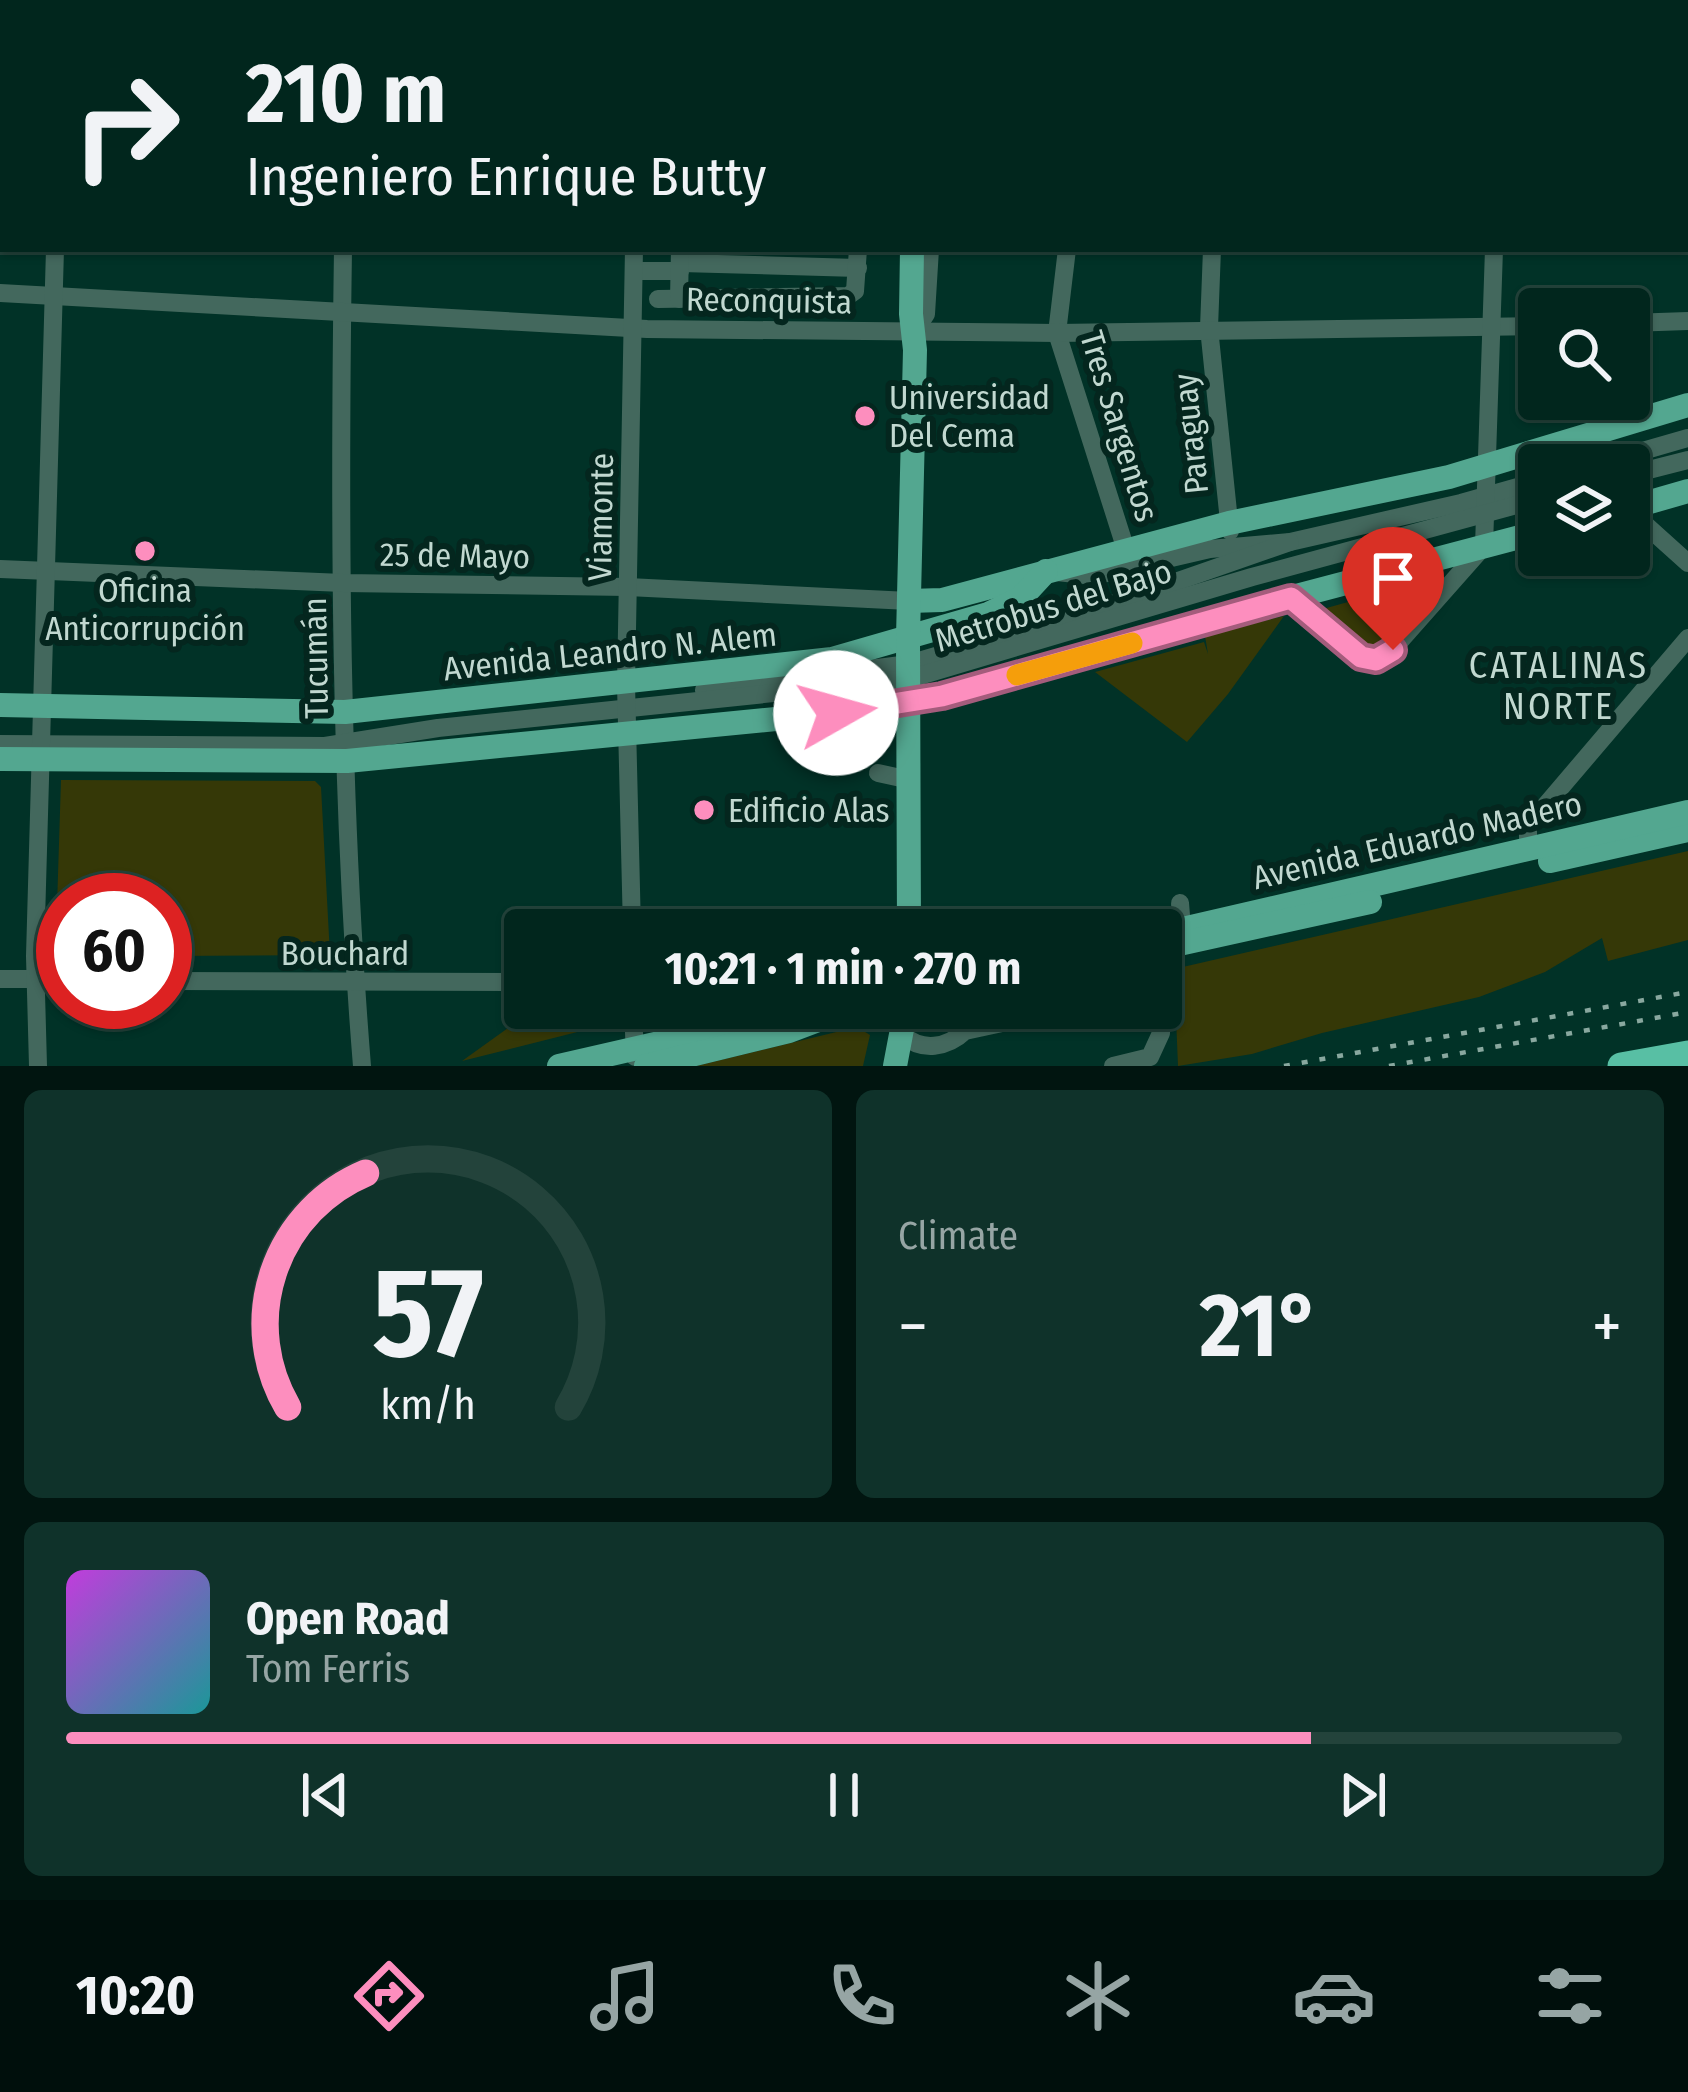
<!DOCTYPE html>
<meta charset="utf-8">
<style>
body{margin:0;font-family:"Fira Sans Condensed",sans-serif;background:#0f322a;color:#f1f3f6;height:100vh;display:flex;flex-direction:column;font-size:45px;white-space:nowrap}
*{box-sizing:border-box;margin:0}
p{font-size:39px;color:#96a5a4}
.icon{flex:none;width:66px;height:66px;fill:none;stroke:currentColor;stroke-width:2;stroke-linecap:round;stroke-linejoin:round}
.map{position:relative;height:1066px;overflow:hidden}
.panel{display:flex;flex-direction:column;gap:24px;padding:24px;background:#011510;flex:1}
.panel>*{flex:none}
.banner{position:absolute;left:0px;top:0px;width:1689px;height:252px;box-shadow:0 3px 9px #0004,0 0 0 3px #23433b;background:#01261d;color:#f1f3f6;overflow:hidden}
.fabs{position:absolute;left:1518px;top:288px;display:grid;gap:24px}
.fabs a{display:grid;place-items:center;width:132px;height:132px;border-radius:12px;background:#01261d;box-shadow:0 3px 9px #0004,0 0 0 3px #23433b;font-size:60px}
.speed{position:absolute;left:36px;top:873px;display:flex;gap:24px;font-size:60px;font-weight:700;text-align:center}
.speed>*{display:grid;place-content:center;width:156px;height:156px;border-radius:50%;background:#01261d;box-shadow:0 3px 9px #0004,0 0 0 3px #23433b;line-height:1}
.speed .limit{border:18px solid #d22;background:#fff;color:#111}
.pin{position:absolute;display:grid;place-items:center;width:102px;height:102px;color:#fff;margin:-123px -51px;border-radius:50% 50% 50% 0;rotate:-45deg;box-shadow:0 0 12px #0007}
.pin .icon{rotate:45deg}
.me{position:absolute;width:132px;margin:-66px;rotate:83deg;stroke-linejoin:round;filter:drop-shadow(0 0 9px #0008)}
.turn{display:flex;align-items:center;gap:42px;height:252px;padding:0 48px;font-size:54px}
.turn .icon{width:156px;height:156px;stroke-width:2.5}
.turn b{display:block;font-size:84px;line-height:102px}
.big{font-size:90px;font-weight:700;line-height:1.1}
.panel .tile{flex:1;display:flex;flex-direction:column;justify-content:center;gap:18px;min-width:0;padding:0 42px;border-radius:18px;background:#0f322a}
.panel .dial{align-items:center;gap:0}
.dial svg{height:312px;overflow:visible;fill:none;stroke:#23433b;stroke-width:7;stroke-linecap:round;text-anchor:middle}
.dial text{fill:#f1f3f6;stroke:none}
.song{display:flex;align-items:center;gap:36px}
.cover{width:144px;height:144px;border-radius:18px;background:linear-gradient(135deg,hsl(290 70% 55%),hsl(180 70% 35%))}
.played{height:12px;border-radius:6px;background:linear-gradient(90deg,#fd8ebe 80%,#23433b 80%)}
.keys{display:flex;justify-content:space-around;direction:ltr}
.heat{display:flex;justify-content:space-between;align-items:center;font-size:66px;direction:ltr}
.panel .tiles{flex:1;display:grid;gap:24px;grid-template-columns:1fr 1fr}
.tile:last-child{grid-column:span 2}
.trip{position:absolute;left:504px;top:909px;width:678px;height:120px;border-radius:12px;background:#01261d;box-shadow:0 3px 9px #0004,0 0 0 3px #23433b;font-weight:700;line-height:120px;text-align:center}
.tabs{display:flex;height:192px;justify-content:space-around;align-items:center;background:#000f0c;color:#96a5a4}
.tabs .icon{width:84px;height:84px}
.tabs .selected{color:#fd8ebe}
.tabs b{font-size:54px;color:#f1f3f6}
.map>svg:first-child{display:block}
.green{fill:#353807}
.lines{fill:none;stroke-linecap:round;stroke-linejoin:round}
.minor{stroke:#43685d;stroke-width:18}
.major{stroke:#53a790;stroke-width:24}
.highway{stroke:#58bfa4;stroke-width:27}
.rail{stroke:#89a89f;stroke-width:4.5;stroke-dasharray:6 12;stroke-linecap:butt}
.route-casing{stroke:#a45c7c;stroke-width:30}
.route{stroke:#fd8ebe;stroke-width:21}
.slow{stroke:#f59e0b;stroke-width:21}
.poi-dot{fill:#fd8ebe;stroke:#04261e;stroke-width:4.5}
.labels{text-anchor:middle;stroke-width:12;stroke-linejoin:round;paint-order:stroke}
.street-label{font-size:33px;fill:#c1d8d0;stroke:#04261e}
.poi-label{font-size:33px;fill:#c1d8d0;stroke:#04261e;text-anchor:start}
.neighbourhood-label{font-size:36px;letter-spacing:3px;fill:#c1d8d0;stroke:#04261e}
</style>
<div class="map">
<svg width="1688" height="1066" viewBox="0 0 1688 1066">
<rect width="100%" height="100%" fill="#013227"/>
<g class="green">
<path d="M1437,577C1422,598 1391,659 1361,642C1347,634 1335,620 1323,609Z"/>
<path d="M1284,616L1228,694L1187,742L1095,672L1204,642L1208,654L1205,636Z"/>
<path d="M61,780L315,781L321,787L330,955L165,956V900H63V906H57Z"/>
<path d="M1688,851V940L1608,961L1602,938L1545,972L1479,997L1322,1033L1252,1054L1178,1066L1174,969Z"/>
<path d="M525,1007L613,1008L609,1024L462,1061L508,1028Z"/>
<path d="M857,1027L870,1035L863,1066H696Z"/>
</g>
<g class="lines">
<g class="minor">
<path d="M62,3V0"/>
<path d="M347,3V0"/>
<path d="M637,3V0"/>
<path d="M1214,3L1215,0"/>
<path d="M1510,3V0"/>
<path d="M1640,3L1642,0"/>
<path d="M0,13H3"/>
<path d="M1686,91L1688,92"/>
<path d="M343,249C339,521 340,795 362,1066"/>
<path d="M1067,249L1057,333L1126,550"/>
<path d="M1212,249L1209,328L1230,531"/>
<path d="M681,263L858,268"/>
<path d="M634,271H680"/>
<path d="M0,293L647,329L1057,333L1539,326"/>
<path d="M658,299L848,296L855,291L858,249"/>
<path d="M679,299L680,249"/>
<path d="M1629,323L1688,321"/>
<path d="M914,332L926,314L930,249"/>
<path d="M1594,465L1688,438"/>
<path d="M1629,475L1688,460"/>
<path d="M1629,510L1688,563"/>
<path d="M0,569L343,583L628,587L909,601"/>
<path d="M1057,572L1094,576L1210,549L1290,542L1461,503L1539,481"/>
<path d="M1291,598L1361,657L1376,660L1392,650L1484,546L1494,249"/>
<path d="M704,690L909,664L1115,603L1290,542"/>
<path d="M0,744L325,746L438,728L909,679L1252,577L1539,499"/>
<path d="M878,773L910,780"/>
<path d="M1528,849V826L1688,638"/>
<path d="M1180,903L1182,928"/>
<path d="M632,930L626,684L634,249"/>
<path d="M0,979H63"/>
<path d="M165,981L525,982"/>
<path d="M633,1008L635,1057"/>
<path d="M903,1035C922,1052 947,1048 965,1031L1072,1008"/>
<path d="M38,1066L35,956L55,249"/>
<path d="M1113,1066L1150,1057L1161,1033L1160,1008"/>
</g>
<g class="major">
<path d="M928,3V0"/>
<path d="M1629,508L1688,491"/>
<path d="M909,601L942,600L1229,523L1449,477L1688,405"/>
<path d="M0,705L345,712L832,659L988,614L1021,598L1046,571"/>
<path d="M0,759L347,761L878,709L942,696L1236,612L1539,532"/>
<path d="M1550,861L1688,830"/>
<path d="M909,930L908,637L915,350L911,314L912,249"/>
<path d="M1161,934L1688,812"/>
<path d="M1161,948L1370,902"/>
<path d="M559,1066L812,1008"/>
<path d="M646,1066L789,1031L850,1008"/>
<path d="M895,1066L906,1008"/>
</g>
<path class="highway" d="M1621,1066L1688,1054"/>
<g class="rail">
<path d="M1284,1066L1688,992"/>
<path d="M1389,1066L1688,1012"/>
</g>
</g>
<g class="lines">
<defs>
<path id="route" d="M836,713L942,696L1291,598L1361,657L1376,660L1393,650"/>
</defs>
<use href="#route" class="route-casing"/>
<use href="#route" class="route"/>
<path class="slow" d="M1017,675L1132,643"/>
</g>
<g class="poi-dot">
<circle cx="865" cy="416" r="12"/>
<circle cx="145" cy="551" r="12"/>
<circle cx="704" cy="810" r="12"/>
</g>
<g class="labels">
<g class="street-label">
<text transform="translate(769 300) rotate(1)" y="12">Reconquista</text>
<text transform="translate(1120 426) rotate(73)" y="12">Tres Sargentos</text>
<text transform="translate(1190 434) rotate(-96)" y="12">Paraguay</text>
<text transform="translate(600 517) rotate(-89)" y="12">Viamonte</text>
<text transform="translate(455 555) rotate(1)" y="12">25 de Mayo</text>
<text transform="translate(1053 605) rotate(-17)" y="12">Metrobus del Bajo</text>
<text transform="translate(610 651) rotate(-6)" y="12">Avenida Leandro N. Alem</text>
<text transform="translate(315 658) rotate(-91)" y="12">Tucumán</text>
<text transform="translate(1417 840) rotate(-13)" y="12">Avenida Eduardo Madero</text>
<text x="345" y="965">Bouchard</text>
</g>
<g class="poi-label">
<text x="889" y="409">Universidad<tspan x="889" dy="38">Del Cema</tspan></text>
<text x="145" y="602" text-anchor="middle">Oficina<tspan x="145" dy="38">Anticorrupción</tspan></text>
<text x="728" y="822">Edificio Alas</text>
</g>
<g class="neighbourhood-label">
<text x="1559" y="678">CATALINAS<tspan x="1559" dy="41">NORTE</tspan></text>
</g>
</g>
</svg>
<div class="fabs">
<a><svg class="icon" aria-label="search" viewBox="0 0 24 24"><circle cx="10" cy="10" r="6"/><path d="M15 15l6 6"/></svg></a>
<a><svg class="icon" aria-label="layers" viewBox="0 0 24 24"><path d="M12 4l9 5-9 5-9-5zM3 14l9 5 9-5"/></svg></a>
</div>
<div class="speed"><div class="limit">60</div></div>
<div class="pin" style="left:1393px;top:650px;background:#d93025"><svg class="icon" aria-label="arrive" viewBox="0 0 24 24"><path d="M6 21V4h12l-3 4 3 4H6"/></svg></div>
<svg class="me" style="left:836px;top:713px" viewBox="-20 -20 40 40"><circle r="19" fill="#fff"/><path d="M0-13L10 11 0 6-10 11z" fill="#fd8ebe"/></svg>
<div class="trip">10:21 · 1 min · 270 m</div>
<div class="banner">
<div class="turn"><svg class="icon" aria-label="right" viewBox="0 0 24 24"><path d="M7 20v-9h11M14 6l5 5-5 5"/></svg><div><b>210 m</b>Ingeniero Enrique Butty</div></div>
</div>
</div>
<section class="panel">
<div class="tiles">
<div class="tile dial"><svg viewBox="0 0 100 80">
<path d="M14 69A42 42 0 1 1 86 69"/>
<path d="M14 69A42 42 0 0 1 34 9" stroke="#fd8ebe"/>
<text x="50" y="56" font-size="32" font-weight="700">57</text>
<text x="50" y="72" font-size="11">km/h</text>
</svg></div>
<div class="tile"><p>Climate</p>
<div class="heat"><a>−</a><b class="big">21°</b><a>+</a></div>
</div>
<div class="tile">
<div class="song"><i class="cover"></i><div><b>Open Road</b><p>Tom Ferris</p></div></div>
<div class="played"></div>
<div class="keys"><svg class="icon" aria-label="previous" viewBox="0 0 24 24"><path d="M18 5L8 12l10 7zM5 5v14"/></svg><svg class="icon" aria-label="pause" viewBox="0 0 24 24"><path d="M8 5v14M16 5v14"/></svg><svg class="icon" aria-label="next" viewBox="0 0 24 24"><path d="M6 5l10 7-10 7zM19 5v14"/></svg></div>
</div>
</div>
</section>
<nav class="tabs">
<b>10:20</b>
<svg class="icon selected" aria-label="directions" viewBox="0 0 24 24"><path d="M12 3l9 9-9 9-9-9zM9 14v-3h6M13 9l2 2-2 2"/></svg>
<svg class="icon" aria-label="music" viewBox="0 0 24 24"><path d="M9 18V5l10-2v13"/><circle cx="6" cy="18" r="3"/><circle cx="16" cy="16" r="3"/></svg>
<svg class="icon" aria-label="phone" viewBox="0 0 24 24"><path d="M5 4h4l2 5-3 2q2 4 5 5l2-3 5 2v4C11 20 4 13 5 4z"/></svg>
<svg class="icon" aria-label="climate" viewBox="0 0 24 24"><path d="M12 3v18M4 7l16 10M4 17L20 7"/></svg>
<svg class="icon" aria-label="car" viewBox="0 0 24 24"><path d="M5 17H2v-5l4-1 3-4h7l3 4 3 1v5h-3M9 17h6M6 11h13"/><circle cx="7" cy="17" r="2"/><circle cx="17" cy="17" r="2"/></svg>
<svg class="icon" aria-label="filters" viewBox="0 0 24 24"><path d="M4 7h16M4 17h16"/><circle cx="9" cy="7" r="2"/><circle cx="15" cy="17" r="2"/></svg>
</nav>
